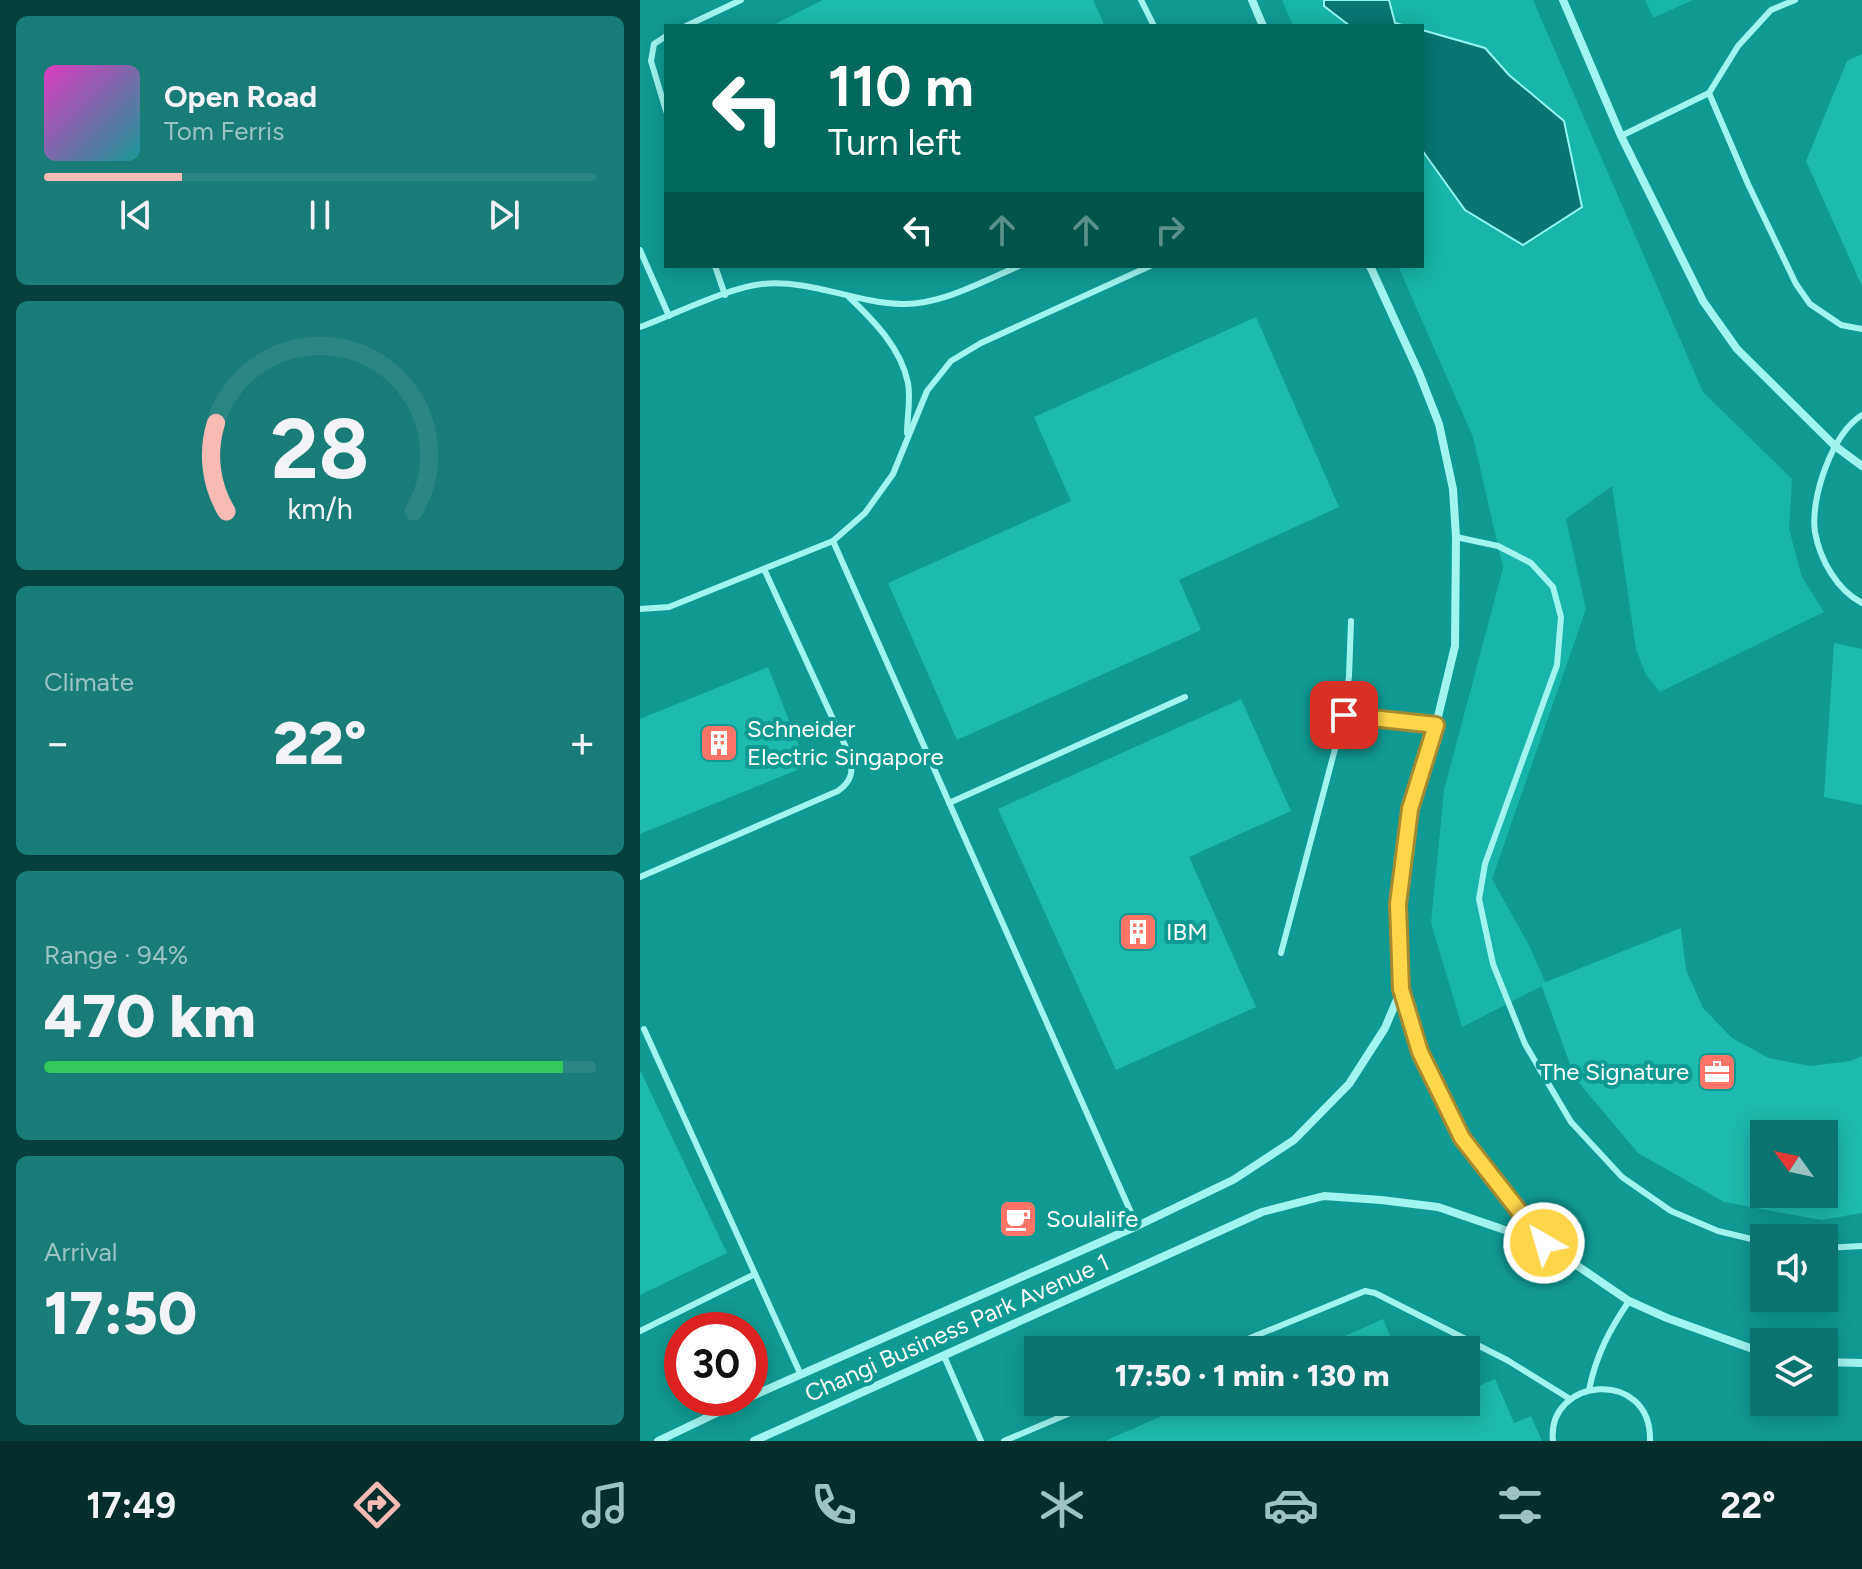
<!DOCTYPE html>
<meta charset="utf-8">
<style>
body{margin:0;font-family:Figtree,sans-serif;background:#197c76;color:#f1f3f6;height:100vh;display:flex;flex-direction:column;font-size:30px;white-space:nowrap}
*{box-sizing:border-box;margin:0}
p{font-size:26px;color:#9ac3c2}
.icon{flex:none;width:44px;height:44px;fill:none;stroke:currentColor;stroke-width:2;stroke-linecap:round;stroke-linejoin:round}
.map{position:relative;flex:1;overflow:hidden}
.panel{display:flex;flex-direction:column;gap:16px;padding:16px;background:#06403c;width:640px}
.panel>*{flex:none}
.guide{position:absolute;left:24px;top:24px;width:760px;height:244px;border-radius:0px;box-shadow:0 4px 20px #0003;background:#00695c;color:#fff;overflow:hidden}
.needle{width:52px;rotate:303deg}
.buttons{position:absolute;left:1110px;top:1120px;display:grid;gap:16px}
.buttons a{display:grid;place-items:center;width:88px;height:88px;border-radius:0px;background:#0b746e;box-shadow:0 4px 20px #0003;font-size:40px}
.speed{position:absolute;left:24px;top:1312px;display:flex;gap:16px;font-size:40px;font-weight:700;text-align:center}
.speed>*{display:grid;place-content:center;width:104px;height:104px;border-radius:50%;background:#0b746e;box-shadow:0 4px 20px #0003;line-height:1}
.speed .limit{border:12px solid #d22;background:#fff;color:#111}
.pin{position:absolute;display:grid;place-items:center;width:68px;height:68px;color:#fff;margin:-34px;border-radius:16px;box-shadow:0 4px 12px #0006}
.me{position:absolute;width:88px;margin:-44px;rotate:322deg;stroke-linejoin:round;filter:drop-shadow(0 0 6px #0008)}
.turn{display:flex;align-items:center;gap:28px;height:168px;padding:0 32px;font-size:36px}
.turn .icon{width:104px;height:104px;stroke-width:2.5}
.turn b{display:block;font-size:56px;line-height:68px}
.lanes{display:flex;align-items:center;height:76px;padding:0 32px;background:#0003;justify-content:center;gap:40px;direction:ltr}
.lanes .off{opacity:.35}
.big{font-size:60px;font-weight:800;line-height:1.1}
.panel .tile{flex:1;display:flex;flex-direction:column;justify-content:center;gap:12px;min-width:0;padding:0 28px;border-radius:12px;background:#197c76}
.panel .dial{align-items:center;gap:0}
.dial svg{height:208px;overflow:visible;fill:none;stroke:#2b8681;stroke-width:7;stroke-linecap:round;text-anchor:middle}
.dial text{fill:#f1f3f6;stroke:none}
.song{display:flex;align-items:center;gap:24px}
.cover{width:96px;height:96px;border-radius:12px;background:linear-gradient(135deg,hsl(310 70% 55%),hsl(180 70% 35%))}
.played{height:8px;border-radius:4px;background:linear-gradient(90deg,#f7bab5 25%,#2b8681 25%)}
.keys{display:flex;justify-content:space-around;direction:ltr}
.heat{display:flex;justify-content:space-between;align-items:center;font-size:44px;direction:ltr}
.charge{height:12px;border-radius:6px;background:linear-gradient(90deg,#34c759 94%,#2b8681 0)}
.trip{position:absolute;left:384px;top:1336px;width:456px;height:80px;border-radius:0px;background:#0b746e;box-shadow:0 4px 20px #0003;font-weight:800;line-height:80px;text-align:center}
.tab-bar{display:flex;height:128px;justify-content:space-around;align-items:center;background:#042e2c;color:#9ac3c2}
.tab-bar .icon{width:56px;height:56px}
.tab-bar .on{color:#f7bab5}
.tab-bar b{font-size:36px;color:#f1f3f6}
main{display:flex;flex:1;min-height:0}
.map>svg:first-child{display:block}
.green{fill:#17b5aa}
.water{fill:#097671;stroke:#93f8f0;stroke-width:2}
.building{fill:#1dbaaf;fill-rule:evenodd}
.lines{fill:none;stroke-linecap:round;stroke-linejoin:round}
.service{stroke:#a2f5ef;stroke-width:6}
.minor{stroke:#a2f5ef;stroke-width:8}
.route-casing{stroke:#a68a30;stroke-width:20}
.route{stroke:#ffd54a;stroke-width:14}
.labels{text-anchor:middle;stroke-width:8;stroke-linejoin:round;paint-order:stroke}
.poi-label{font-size:24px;fill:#fff;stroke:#0f9a93;text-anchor:start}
.street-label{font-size:24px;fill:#fff;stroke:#0f9a93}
</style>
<main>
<section class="panel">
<div class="tile">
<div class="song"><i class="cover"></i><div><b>Open Road</b><p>Tom Ferris</p></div></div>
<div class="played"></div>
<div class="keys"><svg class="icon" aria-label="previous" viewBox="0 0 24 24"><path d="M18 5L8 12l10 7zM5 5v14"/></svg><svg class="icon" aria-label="pause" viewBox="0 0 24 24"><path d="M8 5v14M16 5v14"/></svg><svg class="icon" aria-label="next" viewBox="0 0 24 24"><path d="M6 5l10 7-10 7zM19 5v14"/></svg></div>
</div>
<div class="tile dial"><svg viewBox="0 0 100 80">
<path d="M14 69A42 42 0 1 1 86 69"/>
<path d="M14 69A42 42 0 0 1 10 35" stroke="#f7bab5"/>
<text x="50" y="56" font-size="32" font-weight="700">28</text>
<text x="50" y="72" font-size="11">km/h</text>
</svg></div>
<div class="tile"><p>Climate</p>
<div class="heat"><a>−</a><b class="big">22°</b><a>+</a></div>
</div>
<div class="tile"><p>Range · 94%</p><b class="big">470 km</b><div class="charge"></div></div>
<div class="tile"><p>Arrival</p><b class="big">17:50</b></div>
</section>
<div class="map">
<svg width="1222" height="1441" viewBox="0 0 1222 1441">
<rect width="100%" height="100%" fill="#0f9a93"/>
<g class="green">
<path d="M642,0H893L1063,392L1152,479L1149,529L1162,577L1184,612L1020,692L1006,675L996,649L972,486L926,519L946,609L852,879L889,945L906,984L822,1027L791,923L804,790L863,568L833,437L758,266H782V26H653Z"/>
<path d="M1005,0H1053L1013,18Z"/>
</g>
<g class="water">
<path d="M684,0H749L755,23L766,26H710L684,6Z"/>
<path d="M782,30L845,48L869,75L924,121L942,207L883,245L825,210L782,150Z"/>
</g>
<g class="building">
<path d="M183,0H453L465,26H131Z"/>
<path d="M1222,54V286L1166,161L1207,61Z"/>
<path d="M616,317L699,507L539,580L561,630L317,740L248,583L431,501L394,417Z"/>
<path d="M1194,643L1222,649V805L1184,797Z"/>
<path d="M128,667L167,766L0,834V719Z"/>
<path d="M601,699L651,811L549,857L616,1007L476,1070L358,809Z"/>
<path d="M1041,928L1046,970L1063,1008L1092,1038L1129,1058L1170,1066L1211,1061L1222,1056V1213L1181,1220L1084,1202L998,1153L935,1078L901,984ZM1124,1134H1184V1194H1124Z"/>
<path d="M0,1070L87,1253L0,1295Z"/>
<path d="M743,1319L756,1350H673Z"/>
<path d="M855,1379L874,1423L891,1416L902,1441H465L554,1402H826V1391Z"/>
</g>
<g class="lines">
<g class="service">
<path d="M501,0L514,26"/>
<path d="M46,26L101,0"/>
<path d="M26,36L14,44L11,61L26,111"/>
<path d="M1069,93L1108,184L1156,284L1170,304L1201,325L1222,329"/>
<path d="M981,136L1069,93L1098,46L1131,10L1155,0"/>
<path d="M0,250L29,316"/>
<path d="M75,266L85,295"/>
<path d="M209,297C234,321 261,348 268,383C271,399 267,418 267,433"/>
<path d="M0,327C33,315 90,287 122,284C170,279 215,303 262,304C302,305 343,281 379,266"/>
<path d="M1222,415C1192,434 1170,498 1175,532C1180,560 1197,590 1222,603"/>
<path d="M816,537L858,546L891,563L913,587L921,617L917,665L845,864L839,899L853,964L885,1044L931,1122L982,1177L1031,1211L1078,1231L1124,1242"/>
<path d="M193,541L497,1226"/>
<path d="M0,609L29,607L193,541L225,513L253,474L287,391L311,361L341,343L510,266"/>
<path d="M704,715L796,725"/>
<path d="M309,803L545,697"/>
<path d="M0,877L198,791C212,781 214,771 209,754L124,569"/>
<path d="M641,953L704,715L709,676L711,621"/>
<path d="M4,1029L160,1373"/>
<path d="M1184,1248L1222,1246"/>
<path d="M0,1331L115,1274"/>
<path d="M581,1350L725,1291L735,1293L867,1360L930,1399"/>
<path d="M304,1356L341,1441"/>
<path d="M949,1390C956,1355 970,1329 989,1301"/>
<path d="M364,1441L456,1402"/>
<path d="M913,1441C906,1377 1012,1367 1010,1441"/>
</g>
<g class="minor">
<path d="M612,0L623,26"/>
<path d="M923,0L981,136L1063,301L1097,349L1195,446L1222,466"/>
<path d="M730,266L779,373L799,424L813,489L816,537L815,646L796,725L770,809L758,904L761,989L780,1052L822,1138L904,1243L989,1301L1027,1318L1124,1353"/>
<path d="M1184,1362L1222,1363"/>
<path d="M110,1397L497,1226L593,1180L654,1140L709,1084L745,1028L761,990"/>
<path d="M18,1441L108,1398"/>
<path d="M114,1441L622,1212L684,1196L741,1200L798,1207L903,1243"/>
</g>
</g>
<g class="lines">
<defs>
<path id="route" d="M704,715L796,725L770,809L758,904L761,989L780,1052L822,1138L904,1243"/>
</defs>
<use href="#route" class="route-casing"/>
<use href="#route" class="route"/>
</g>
<defs>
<symbol id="building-square" viewBox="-11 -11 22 22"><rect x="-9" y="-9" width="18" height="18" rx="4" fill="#ff7466" stroke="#0f9a93"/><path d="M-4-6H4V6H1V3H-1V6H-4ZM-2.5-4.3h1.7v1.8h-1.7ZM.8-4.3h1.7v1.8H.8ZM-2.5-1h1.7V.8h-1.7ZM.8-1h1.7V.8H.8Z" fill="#fff"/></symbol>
<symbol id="office-square" viewBox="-11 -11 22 22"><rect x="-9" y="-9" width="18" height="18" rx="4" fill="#ff7466" stroke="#0f9a93"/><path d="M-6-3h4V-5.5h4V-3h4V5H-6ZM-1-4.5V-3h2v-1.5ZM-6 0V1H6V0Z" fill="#fff"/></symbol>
<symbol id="cafe-square" viewBox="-11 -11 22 22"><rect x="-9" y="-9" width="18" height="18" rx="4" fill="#ff7466" stroke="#0f9a93"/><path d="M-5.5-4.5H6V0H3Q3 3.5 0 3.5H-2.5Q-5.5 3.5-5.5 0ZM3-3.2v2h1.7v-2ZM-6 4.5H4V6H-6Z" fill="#fff"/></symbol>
</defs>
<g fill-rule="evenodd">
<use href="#building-square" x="57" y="721" width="44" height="44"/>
<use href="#building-square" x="476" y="910" width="44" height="44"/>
<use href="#office-square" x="1055" y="1050" width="44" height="44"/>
<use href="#cafe-square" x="356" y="1197" width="44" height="44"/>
</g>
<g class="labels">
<g class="poi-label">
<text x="107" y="737">Schneider<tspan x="107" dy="28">Electric Singapore</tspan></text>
<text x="526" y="940">IBM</text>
<text x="1049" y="1080" text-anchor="end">The Signature</text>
<text x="406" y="1227">Soulalife</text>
</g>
<g class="street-label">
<text transform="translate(317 1328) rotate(-24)" y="8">Changi Business Park Avenue 1</text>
</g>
</g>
</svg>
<div class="buttons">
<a><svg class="needle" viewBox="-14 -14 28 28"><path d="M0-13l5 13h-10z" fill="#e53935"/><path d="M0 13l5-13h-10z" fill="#9ac3c2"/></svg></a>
<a><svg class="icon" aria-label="sound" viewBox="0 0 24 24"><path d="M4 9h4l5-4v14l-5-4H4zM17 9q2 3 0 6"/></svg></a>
<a><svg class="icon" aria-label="layers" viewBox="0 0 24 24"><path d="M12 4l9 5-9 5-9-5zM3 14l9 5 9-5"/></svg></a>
</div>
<div class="speed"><div class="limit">30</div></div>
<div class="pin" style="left:704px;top:715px;background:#d93025"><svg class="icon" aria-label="arrive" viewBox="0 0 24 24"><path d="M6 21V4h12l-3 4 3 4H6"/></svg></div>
<svg class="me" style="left:904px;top:1243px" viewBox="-20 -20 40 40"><circle r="17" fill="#ffd54a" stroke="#fff" stroke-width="3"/><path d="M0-11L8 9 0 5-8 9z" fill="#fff"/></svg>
<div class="trip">17:50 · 1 min · 130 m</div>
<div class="guide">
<div class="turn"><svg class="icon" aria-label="left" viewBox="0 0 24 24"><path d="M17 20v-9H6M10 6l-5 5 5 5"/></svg><div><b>110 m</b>Turn left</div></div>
<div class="lanes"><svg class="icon" aria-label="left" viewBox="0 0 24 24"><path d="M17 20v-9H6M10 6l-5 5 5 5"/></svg><svg class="icon off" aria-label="ahead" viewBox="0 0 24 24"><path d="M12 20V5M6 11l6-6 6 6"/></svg><svg class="icon off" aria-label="ahead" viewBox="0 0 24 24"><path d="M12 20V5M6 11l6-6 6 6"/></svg><svg class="icon off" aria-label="right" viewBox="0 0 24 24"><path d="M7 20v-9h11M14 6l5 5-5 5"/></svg></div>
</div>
</div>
</main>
<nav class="tab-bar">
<b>17:49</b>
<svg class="icon on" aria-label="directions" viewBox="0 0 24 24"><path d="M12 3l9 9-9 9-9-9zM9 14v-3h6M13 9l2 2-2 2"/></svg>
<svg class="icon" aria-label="music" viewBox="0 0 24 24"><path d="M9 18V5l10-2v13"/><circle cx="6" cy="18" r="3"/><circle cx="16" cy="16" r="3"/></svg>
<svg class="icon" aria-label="phone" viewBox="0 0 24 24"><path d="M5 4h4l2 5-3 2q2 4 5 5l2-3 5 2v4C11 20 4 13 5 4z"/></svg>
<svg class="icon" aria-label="climate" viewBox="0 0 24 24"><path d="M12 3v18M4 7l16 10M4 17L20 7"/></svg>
<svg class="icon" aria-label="car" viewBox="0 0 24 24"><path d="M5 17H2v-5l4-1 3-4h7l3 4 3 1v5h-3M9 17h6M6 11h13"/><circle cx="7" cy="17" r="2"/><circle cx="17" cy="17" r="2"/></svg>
<svg class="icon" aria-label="filters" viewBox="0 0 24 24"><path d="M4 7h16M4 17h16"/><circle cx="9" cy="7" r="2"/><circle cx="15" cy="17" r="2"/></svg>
<b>22°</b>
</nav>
